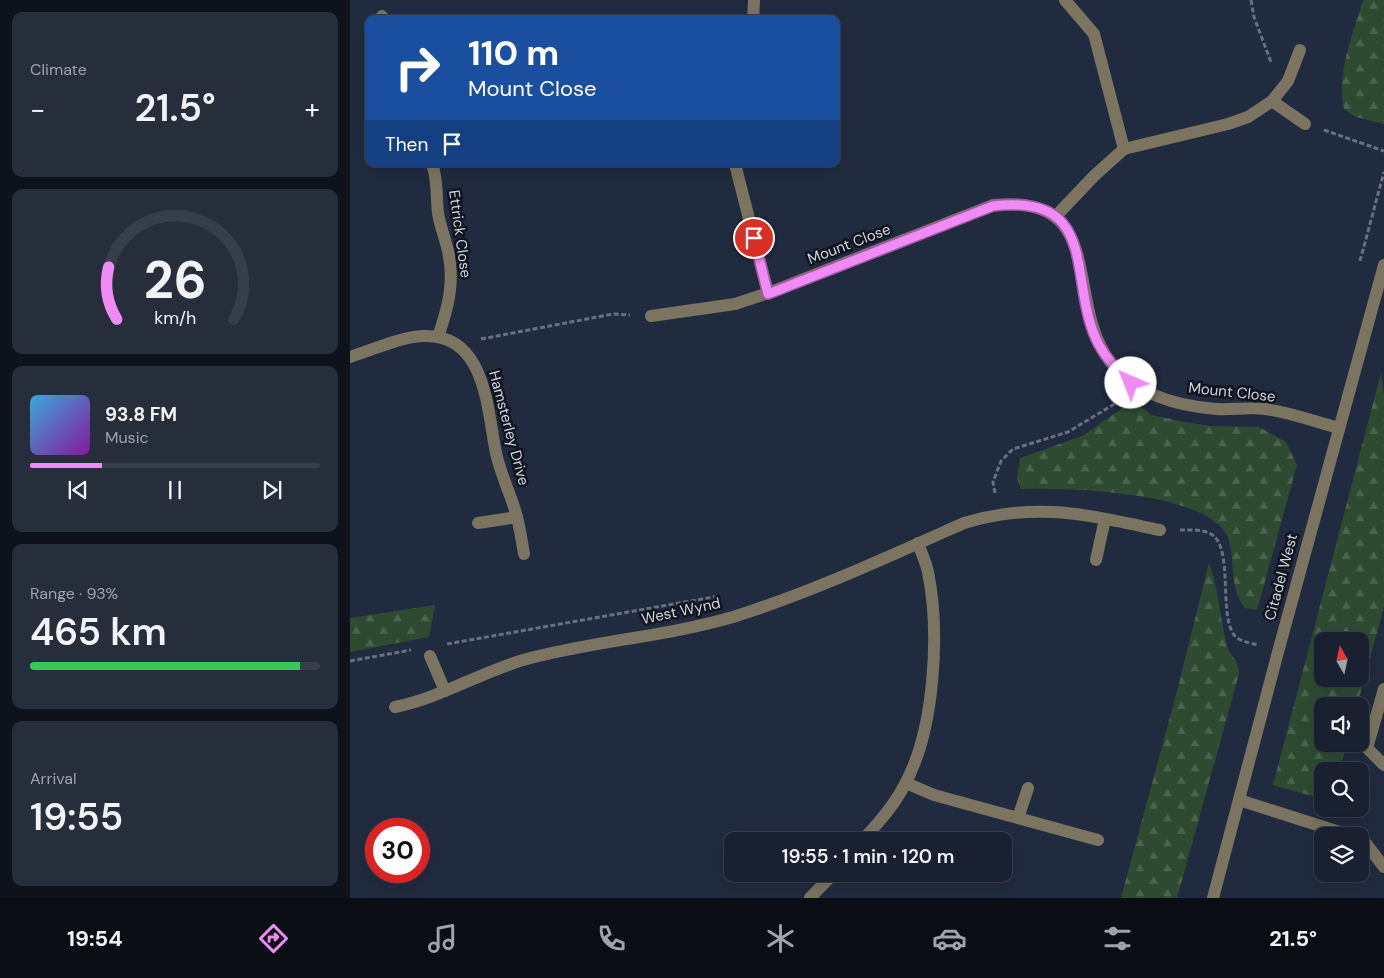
<!DOCTYPE html>
<meta charset="utf-8">
<style>
body{margin:0;font-family:"DM Sans",sans-serif;background:#262d3b;color:#f1f3f6;height:100vh;display:flex;flex-direction:column;font-size:19px;white-space:nowrap}
*{box-sizing:border-box;margin:0}
p{font-size:16px;color:#9fa3aa}
.icon{flex:none;width:28px;height:28px;fill:none;stroke:currentColor;stroke-width:2;stroke-linecap:round;stroke-linejoin:round}
.map{position:relative;flex:1;overflow:hidden}
.drawer{display:flex;flex-direction:column;gap:12px;padding:12px;background:#0e121a;width:350px}
.drawer>*{flex:none}
.top-card{position:absolute;left:15px;top:15px;width:475px;height:152px;border-radius:10px;box-shadow:0 5px 20px #0002,0 0 0 1px #373e4b;background:#1a4fa0;color:#fff;overflow:hidden}
.needle{width:32px;rotate:351deg}
.fabs{position:absolute;left:964px;top:632px;display:grid;gap:10px}
.fabs a{display:grid;place-items:center;width:55px;height:55px;border-radius:10px;background:#19202f;box-shadow:0 5px 20px #0002,0 0 0 1px #373e4b;font-size:25px}
.speed{position:absolute;left:15px;top:818px;display:flex;gap:10px;font-size:25px;font-weight:700;text-align:center}
.speed>*{display:grid;place-content:center;width:65px;height:65px;border-radius:50%;background:#19202f;box-shadow:0 5px 20px #0002,0 0 0 1px #373e4b;line-height:1}
.speed .limit{border:8px solid #d22;background:#fff;color:#111}
.pin{position:absolute;display:grid;place-items:center;width:42px;height:42px;color:#fff;margin:-21px;border:2px solid #fff;border-radius:50%;box-shadow:0 1px 5px #0007}
.me{position:absolute;width:55px;margin:-28px;rotate:316deg;stroke-linejoin:round;filter:drop-shadow(0 0 4px #0008)}
.turn{display:flex;align-items:center;gap:18px;height:105px;padding:0 20px;font-size:22px}
.turn .icon{width:65px;height:65px;stroke-width:2.5}
.turn b{display:block;font-size:35px;line-height:42px}
.then{display:flex;align-items:center;height:48px;padding:0 20px;background:#0003;gap:10px;font-size:19px}
.big{font-size:38px;font-weight:600;line-height:1.1}
.drawer .tile{flex:1;display:flex;flex-direction:column;justify-content:center;gap:8px;min-width:0;padding:0 18px;border-radius:10px;background:#262d3b}
.drawer .dial{align-items:center;gap:0}
.dial svg{height:130px;overflow:visible;fill:none;stroke:#373e4b;stroke-width:7;stroke-linecap:round;text-anchor:middle}
.dial text{fill:#f1f3f6;stroke:none}
.song{display:flex;align-items:center;gap:15px}
.cover{width:60px;height:60px;border-radius:8px;background:linear-gradient(135deg,hsl(200 70% 55%),hsl(290 70% 35%))}
.played{height:5px;border-radius:2px;background:linear-gradient(90deg,#f08bf6 25%,#373e4b 25%)}
.keys{display:flex;justify-content:space-around;direction:ltr}
.heat{display:flex;justify-content:space-between;align-items:center;font-size:28px;direction:ltr}
.charge{height:8px;border-radius:4px;background:linear-gradient(90deg,#34c759 93%,#373e4b 0)}
.trip{position:absolute;left:374px;top:832px;width:288px;height:50px;border-radius:10px;background:#19202f;box-shadow:0 5px 20px #0002,0 0 0 1px #373e4b;font-weight:600;line-height:50px;text-align:center}
.tab-bar{display:flex;height:80px;justify-content:space-around;align-items:center;background:#0a0d13;color:#9fa3aa}
.tab-bar .icon{width:35px;height:35px}
.tab-bar .current{color:#f08bf6}
.tab-bar b{font-size:22px;color:#f1f3f6}
main{display:flex;flex:1;min-height:0}
.map>svg:first-child{display:block}
.forest{fill:url(#forest-firs);fill-rule:evenodd}
.lines{fill:none;stroke-linecap:round;stroke-linejoin:round}
.path{stroke:#677081;stroke-width:3;stroke-dasharray:5 2.5;stroke-linecap:butt}
.minor{stroke:#7b7461;stroke-width:12}
.route-casing{stroke:#9c5aa0;stroke-width:12}
.route{stroke:#f08bf6;stroke-width:9}
.labels{text-anchor:middle;stroke-width:5;stroke-linejoin:round;paint-order:stroke}
.street-label{font-size:15px;fill:#cfd6e3;stroke:#0f141d}
</style>
<main>
<section class="drawer">
<div class="tile"><p>Climate</p>
<div class="heat"><a>−</a><b class="big">21.5°</b><a>+</a></div>
</div>
<div class="tile dial"><svg viewBox="0 0 100 80">
<path d="M14 69A42 42 0 1 1 86 69"/>
<path d="M14 69A42 42 0 0 1 9 37" stroke="#f08bf6"/>
<text x="50" y="56" font-size="32" font-weight="700">26</text>
<text x="50" y="72" font-size="11">km/h</text>
</svg></div>
<div class="tile">
<div class="song"><i class="cover"></i><div><b>93.8 FM</b><p>Music</p></div></div>
<div class="played"></div>
<div class="keys"><svg class="icon" aria-label="previous" viewBox="0 0 24 24"><path d="M18 5L8 12l10 7zM5 5v14"/></svg><svg class="icon" aria-label="pause" viewBox="0 0 24 24"><path d="M8 5v14M16 5v14"/></svg><svg class="icon" aria-label="next" viewBox="0 0 24 24"><path d="M6 5l10 7-10 7zM19 5v14"/></svg></div>
</div>
<div class="tile"><p>Range · 93%</p><b class="big">465 km</b><div class="charge"></div></div>
<div class="tile"><p>Arrival</p><b class="big">19:55</b></div>
</section>
<div class="map">
<svg width="1034" height="898" viewBox="0 0 1034 898">
<defs>
<pattern id="forest-firs" width="22" height="20" patternUnits="userSpaceOnUse" patternTransform="scale(1.25)"><rect width="22" height="20" fill="#2e4b32"/><path d="M5 1l3.5 6h-7zM16 11l3.5 6h-7z" fill="#4b6450"/></pattern>
</defs>
<rect width="100%" height="100%" fill="#212b3f"/>
<g class="forest">
<path d="M1013,0H1034V124L1006,117L994,109C986,74 1003,34 1013,0Z"/>
<path d="M1031,373L1034,396V607L1007,706H972V744H997L989,771H972V799L923,785ZM972,641H1010V679H972Z"/>
<path d="M777,405L793,408L801,415L835,422L860,426L909,427L936,442L947,465L907,610L895,608C876,584 888,552 875,532C847,491 717,488 671,489L667,478L670,458L732,436Z"/>
<path d="M859,563C869,590 870,618 877,646C881,659 888,656 889,674L827,898H771L827,691Z"/>
<path d="M85,605L79,637L0,652V618Z"/>
</g>
<g class="lines">
<g class="path">
<path d="M901,0L904,17L921,62"/>
<path d="M974,130L1034,151"/>
<path d="M1010,261L1034,172"/>
<path d="M131,339L263,314L280,315"/>
<path d="M645,493L643,482L651,461L663,449L718,432L771,400"/>
<path d="M830,530C840,530 852,529 861,534C885,548 867,619 886,637C892,642 901,643 908,645"/>
<path d="M97,644L369,596"/>
<path d="M0,661L61,650"/>
</g>
<g class="minor">
<path d="M715,0L744,34L774,149"/>
<path d="M32,16L33,19"/>
<path d="M403,19L404,0"/>
<path d="M950,50L938,81L922,101L955,124"/>
<path d="M82,164C88,179 86,197 88,213C90,226 95,238 98,251C105,282 98,308 88,337"/>
<path d="M385,164L418,293"/>
<path d="M705,217L745,175L774,149L878,124L898,117L922,101"/>
<path d="M301,316L385,304L418,293L643,205C760,193 713,302 761,363C785,394 827,406 866,409C882,410 899,407 915,409C940,412 965,422 989,428"/>
<path d="M0,357C23,350 49,337 73,336C134,333 137,405 145,448C149,472 161,494 167,517C170,529 172,542 174,554"/>
<path d="M128,523L167,517"/>
<path d="M746,560L755,519"/>
<path d="M80,656L95,691"/>
<path d="M1034,689L1017,748L1034,765"/>
<path d="M45,707C90,698 129,673 173,660C242,641 314,637 383,617C460,593 540,556 614,523C688,501 737,515 810,530"/>
<path d="M556,783L584,795L748,840"/>
<path d="M889,800L1002,836"/>
<path d="M668,818L678,788"/>
<path d="M1010,839L1014,841L1034,867"/>
<path d="M512,841C528,823 544,806 555,784C585,729 590,632 578,572C576,562 571,552 568,543"/>
<path d="M460,898L483,874"/>
<path d="M863,898L928,652L1034,265"/>
</g>
</g>
<g class="lines">
<defs>
<path id="route" d="M404,238L418,294L643,206C753,193 716,283 749,345C757,360 769,371 781,383"/>
</defs>
<use href="#route" class="route-casing"/>
<use href="#route" class="route"/>
</g>
<g class="labels">
<g class="street-label">
<text transform="translate(110 234) rotate(82)" y="5">Ettrick Close</text>
<text transform="translate(499 244) rotate(-21)" y="5">Mount Close</text>
<text transform="translate(882 392) rotate(6)" y="5">Mount Close</text>
<text transform="translate(159 428) rotate(75)" y="5">Hamsterley Drive</text>
<text transform="translate(931 577) rotate(-75)" y="5">Citadel West</text>
<text transform="translate(331 611) rotate(-12)" y="5">West Wynd</text>
</g>
</g>
</svg>
<div class="fabs">
<a><svg class="needle" viewBox="-14 -14 28 28"><path d="M0-13l5 13h-10z" fill="#e53935"/><path d="M0 13l5-13h-10z" fill="#9fa3aa"/></svg></a>
<a><svg class="icon" aria-label="sound" viewBox="0 0 24 24"><path d="M4 9h4l5-4v14l-5-4H4zM17 9q2 3 0 6"/></svg></a>
<a><svg class="icon" aria-label="search" viewBox="0 0 24 24"><circle cx="10" cy="10" r="6"/><path d="M15 15l6 6"/></svg></a>
<a><svg class="icon" aria-label="layers" viewBox="0 0 24 24"><path d="M12 4l9 5-9 5-9-5zM3 14l9 5 9-5"/></svg></a>
</div>
<div class="speed"><div class="limit">30</div></div>
<div class="pin" style="left:404px;top:238px;background:#d93025"><svg class="icon" aria-label="arrive" viewBox="0 0 24 24"><path d="M6 21V4h12l-3 4 3 4H6"/></svg></div>
<svg class="me" style="left:781px;top:383px" viewBox="-20 -20 40 40"><circle r="19" fill="#fff"/><path d="M0-13L10 11 0 6-10 11z" fill="#f08bf6"/></svg>
<div class="trip">19:55 · 1 min · 120 m</div>
<div class="top-card">
<div class="turn"><svg class="icon" aria-label="right" viewBox="0 0 24 24"><path d="M7 20v-9h11M14 6l5 5-5 5"/></svg><div><b>110 m</b>Mount Close</div></div>
<div class="then">Then<svg class="icon" aria-label="arrive" viewBox="0 0 24 24"><path d="M6 21V4h12l-3 4 3 4H6"/></svg></div>
</div>
</div>
</main>
<nav class="tab-bar">
<b>19:54</b>
<svg class="icon current" aria-label="directions" viewBox="0 0 24 24"><path d="M12 3l9 9-9 9-9-9zM9 14v-3h6M13 9l2 2-2 2"/></svg>
<svg class="icon" aria-label="music" viewBox="0 0 24 24"><path d="M9 18V5l10-2v13"/><circle cx="6" cy="18" r="3"/><circle cx="16" cy="16" r="3"/></svg>
<svg class="icon" aria-label="phone" viewBox="0 0 24 24"><path d="M5 4h4l2 5-3 2q2 4 5 5l2-3 5 2v4C11 20 4 13 5 4z"/></svg>
<svg class="icon" aria-label="climate" viewBox="0 0 24 24"><path d="M12 3v18M4 7l16 10M4 17L20 7"/></svg>
<svg class="icon" aria-label="car" viewBox="0 0 24 24"><path d="M5 17H2v-5l4-1 3-4h7l3 4 3 1v5h-3M9 17h6M6 11h13"/><circle cx="7" cy="17" r="2"/><circle cx="17" cy="17" r="2"/></svg>
<svg class="icon" aria-label="filters" viewBox="0 0 24 24"><path d="M4 7h16M4 17h16"/><circle cx="9" cy="7" r="2"/><circle cx="15" cy="17" r="2"/></svg>
<b>21.5°</b>
</nav>
